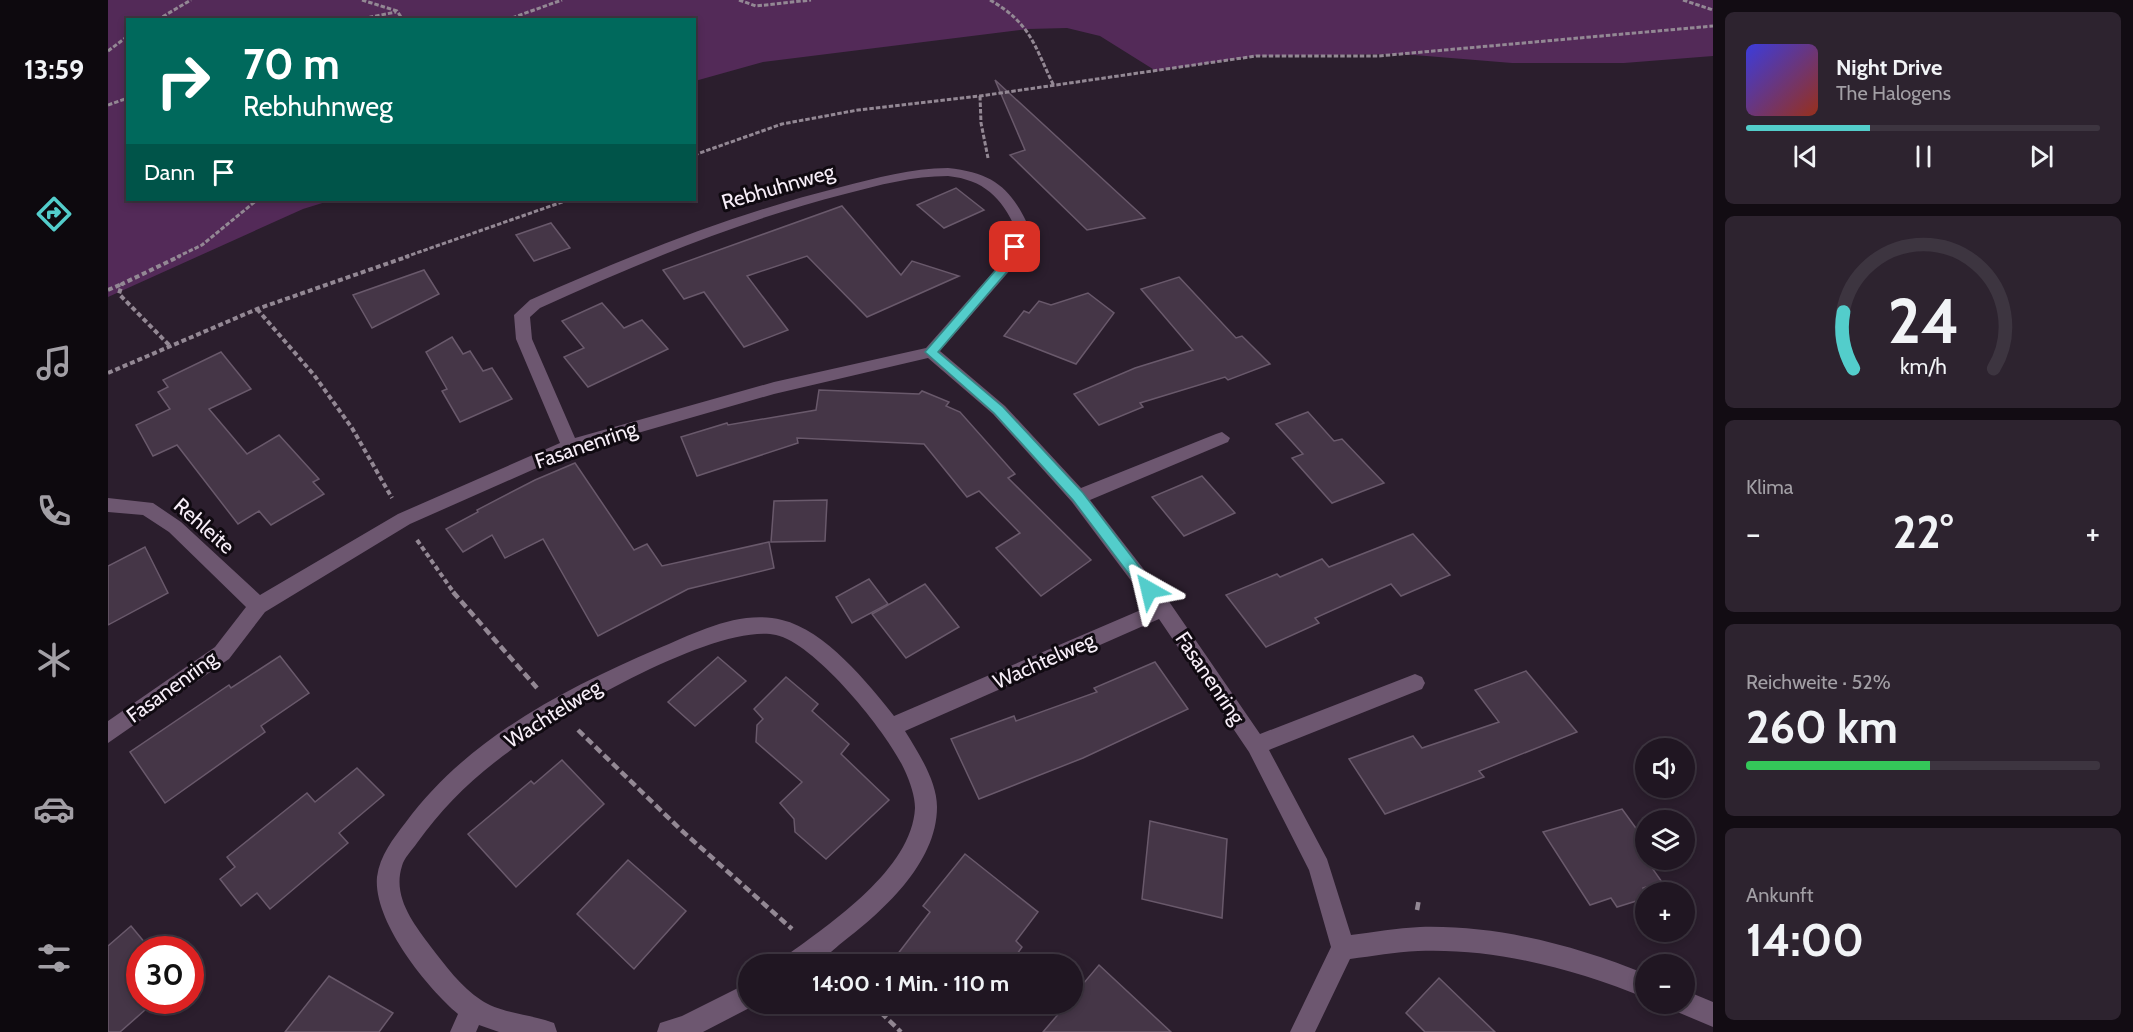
<!DOCTYPE html>
<html lang="de">
<meta charset="utf-8">
<style>
body{margin:0;font-family:Cabin,sans-serif;background:#2d232f;color:#f1f3f6;height:100vh;display:flex;flex-direction:column;font-size:22px;white-space:nowrap}
*{box-sizing:border-box;margin:0}
p{font-size:20px;color:#a29fa5}
.icon{flex:none;width:33px;height:33px;fill:none;stroke:currentColor;stroke-width:2;stroke-linecap:round;stroke-linejoin:round}
.map{position:relative;flex:1;overflow:hidden}
.side{display:flex;flex-direction:column;gap:12px;padding:12px;background:#120c13;width:420px}
.side>*{flex:none}
.top-card{position:absolute;left:18px;top:18px;width:570px;height:183px;border-radius:0px;box-shadow:0 3px 9px #0003,0 0 0 2px #3d3540;background:#00695c;color:#fff;overflow:hidden}
.tools{position:absolute;left:1527px;top:738px;display:grid;gap:12px}
.tools a{display:grid;place-items:center;width:60px;height:60px;border-radius:50%;background:#201622;box-shadow:0 3px 9px #0003,0 0 0 2px #3d3540;font-size:30px}
.speed{position:absolute;left:18px;top:936px;display:flex;gap:12px;font-size:30px;font-weight:700;text-align:center}
.speed>*{display:grid;place-content:center;width:78px;height:78px;border-radius:50%;background:#201622;box-shadow:0 3px 9px #0003,0 0 0 2px #3d3540;line-height:1}
.speed .limit{border:9px solid #d22;background:#fff;color:#111}
.pin{position:absolute;display:grid;place-items:center;width:51px;height:51px;color:#fff;margin:-26px;border-radius:12px;box-shadow:0 3px 9px #0006}
.me{position:absolute;width:66px;margin:-33px;rotate:323deg;stroke-linejoin:round;filter:drop-shadow(0 0 4px #0008)}
.turn{display:flex;align-items:center;gap:21px;height:126px;padding:0 18px;font-size:27px}
.turn .icon{width:78px;height:78px;stroke-width:2.5}
.turn b{display:block;font-size:42px;line-height:51px}
.then{display:flex;align-items:center;height:57px;padding:0 18px;background:#0003;gap:12px;font-size:22px}
.big{font-size:45px;font-weight:700;line-height:1.1}
.side .widget{flex:1;display:flex;flex-direction:column;justify-content:center;gap:9px;min-width:0;padding:0 21px;border-radius:9px;background:#2d232f}
.side .dial{align-items:center;gap:0}
.dial svg{height:156px;overflow:visible;fill:none;stroke:#3d3540;stroke-width:7;stroke-linecap:round;text-anchor:middle}
.dial text{fill:#f1f3f6;stroke:none}
.song{display:flex;align-items:center;gap:18px}
.cover{width:72px;height:72px;border-radius:9px;background:linear-gradient(135deg,hsl(240 70% 55%),hsl(10 70% 35%))}
.played{height:6px;border-radius:3px;background:linear-gradient(90deg,#53cdcb 35%,#3d3540 35%)}
.keys{display:flex;justify-content:space-around;direction:ltr}
.heat{display:flex;justify-content:space-between;align-items:center;font-size:33px;direction:ltr}
.charge{height:9px;border-radius:4px;background:linear-gradient(90deg,#34c759 52%,#3d3540 0)}
.trip{position:absolute;left:630px;top:954px;width:345px;height:60px;border-radius:30px;background:#201622;box-shadow:0 3px 9px #0003,0 0 0 2px #3d3540;font-weight:700;line-height:60px;text-align:center}
main{display:flex;flex:1;min-height:0}
.tab-bar{display:flex;flex-direction:column;width:108px;justify-content:space-around;align-items:center;background:#0d090e;color:#a29fa5}
.tab-bar .icon{width:42px;height:42px}
.tab-bar .on{color:#53cdcb}
.tab-bar b{font-size:27px;color:#f1f3f6}
.map>svg:first-child{display:block}
.green{fill:#532a58}
.building{fill:#453647;stroke:#69596b;stroke-width:1.5}
.lines{fill:none;stroke-linecap:round;stroke-linejoin:round}
.path-far2{stroke:#938894;stroke-width:3;stroke-dasharray:4.5 2;stroke-linecap:butt}
.path-far1{stroke:#938894;stroke-width:4;stroke-dasharray:5 3;stroke-linecap:butt}
.path{stroke:#938894;stroke-width:4.5;stroke-dasharray:8 4;stroke-linecap:butt}
.street{fill:#6d5770;fill-rule:evenodd}
.route{fill:#53cdcb;stroke:#368584;stroke-width:1.5}
.labels{text-anchor:middle;stroke-width:6;stroke-linejoin:round;paint-order:stroke}
.street-label{font-size:21px;fill:#f7eef8;stroke:#100a11}
</style>
<main>
<nav class="tab-bar">
<b>13:59</b>
<svg class="icon on" aria-label="directions" viewBox="0 0 24 24"><path d="M12 3l9 9-9 9-9-9zM9 14v-3h6M13 9l2 2-2 2"/></svg>
<svg class="icon" aria-label="music" viewBox="0 0 24 24"><path d="M9 18V5l10-2v13"/><circle cx="6" cy="18" r="3"/><circle cx="16" cy="16" r="3"/></svg>
<svg class="icon" aria-label="phone" viewBox="0 0 24 24"><path d="M5 4h4l2 5-3 2q2 4 5 5l2-3 5 2v4C11 20 4 13 5 4z"/></svg>
<svg class="icon" aria-label="climate" viewBox="0 0 24 24"><path d="M12 3v18M4 7l16 10M4 17L20 7"/></svg>
<svg class="icon" aria-label="car" viewBox="0 0 24 24"><path d="M5 17H2v-5l4-1 3-4h7l3 4 3 1v5h-3M9 17h6M6 11h13"/><circle cx="7" cy="17" r="2"/><circle cx="17" cy="17" r="2"/></svg>
<svg class="icon" aria-label="filters" viewBox="0 0 24 24"><path d="M4 7h16M4 17h16"/><circle cx="9" cy="7" r="2"/><circle cx="15" cy="17" r="2"/></svg>
</nav>
<div class="map">
<svg width="1605" height="1032" viewBox="0 0 1605 1032">
<rect width="100%" height="100%" fill="#2b1e2d"/>
<path class="green" d="M0,0H1605V56L1516,63H1404L1294,54L1148,56L1048,71L992,36L959,28L920,29L655,62L587,81L586,20H20V200H224L195,209L0,297Z"/>
<g class="building">
<path d="M887,80L1037,218L979,230L902,155L917,150Z"/>
<path d="M848,188L876,210L836,228L809,205Z"/>
<path d="M734,206L793,275L804,261L851,276L759,317L699,256L639,276L680,330L636,347L596,292L576,299L555,270Z"/>
<path d="M443,223L462,248L426,261L408,235Z"/>
<path d="M316,270L331,294L264,328L245,295Z"/>
<path d="M1071,277L1128,338L1134,336L1162,364L1120,380L1117,377L1032,403L1035,407L991,425L966,394L1027,368L1085,350L1033,289Z"/>
<path d="M980,293L1006,313L968,364L896,336L916,311L921,313L931,301L943,305Z"/>
<path d="M494,303L516,328L534,320L560,349L480,387L456,357L476,348L454,321Z"/>
<path d="M344,337L355,354L362,351L375,371L384,368L404,399L352,422L334,391L339,389L318,352Z"/>
<path d="M113,352L143,389L101,409L139,454L171,435L211,479L205,482L216,494L163,525L151,511L130,524L69,445L45,456L28,425L62,409L50,392L60,387L55,380Z"/>
<path d="M711,390L811,394L814,391L841,402L838,406L852,412L907,474L900,478L983,560L933,596L888,548L912,533L871,491L859,497L816,444L689,438L690,443L589,476L573,437L619,423L620,425L708,410Z"/>
<path d="M1200,412L1226,441L1234,439L1276,483L1224,503L1184,458L1195,454L1168,424Z"/>
<path d="M467,463L526,550L539,544L554,566L661,542L666,568L580,589L490,636L435,539L397,558L384,535L355,552L338,529L370,512L369,510L427,480Z"/>
<path d="M1094,476L1127,513L1076,536L1044,497Z"/>
<path d="M719,500L717,541L663,542L666,501Z"/>
<path d="M1305,534L1342,575L1293,596L1283,584L1207,618L1211,623L1158,647L1118,595L1169,574L1172,577L1214,559L1221,567Z"/>
<path d="M37,547L60,593L0,625V566Z"/>
<path d="M761,579L780,604L744,623L728,597Z"/>
<path d="M817,584L851,627L798,658L764,614Z"/>
<path d="M172,656L201,693L153,726L157,732L57,803L22,752L121,685L123,688Z"/>
<path d="M610,657L638,681L587,726L560,702Z"/>
<path d="M1047,662L1080,709L975,758L871,799L843,739L906,716L908,721L989,692L986,688Z"/>
<path d="M1418,671L1469,732L1371,771L1376,777L1277,814L1241,759L1305,736L1314,748L1391,722L1367,690Z"/>
<path d="M678,677L710,704L704,711L741,744L733,754L781,800L718,859L687,832L686,819L672,803L694,782L648,742L649,725L655,719L646,709Z"/>
<path d="M454,760L496,804L408,887L360,834L423,781L426,784Z"/>
<path d="M249,768L276,795L231,833L240,843L162,909L149,893L133,906L112,879L127,867L119,857L199,793L207,802Z"/>
<path d="M1514,809L1538,842V860H1550L1554,865L1544,868L1554,882L1535,888L1538,898L1509,907L1503,898L1482,905L1435,832Z"/>
<path d="M1042,821L1119,839L1114,918L1034,899Z"/>
<path d="M857,854L930,912L908,941L914,947L902,964H782L822,912L815,906Z"/>
<path d="M520,860L578,911L526,969L469,914Z"/>
<path d="M23,926L43,950H32V1000H34L32,1003L37,1010L12,1032H0V946Z"/>
<path d="M991,965L1063,1032H935L959,1004H964V997Z"/>
<path d="M221,976L285,1013L271,1032H177Z"/>
<path d="M1331,978L1387,1032H1317L1298,1013Z"/>
</g>
<g class="lines">
<g class="path-far2">
<path d="M254,0L289,11L295,20"/>
<path d="M631,0L648,6L703,0"/>
<path d="M882,0C924,24 926,46 946,86"/>
<path d="M1575,0L1605,10"/>
<path d="M49,20L83,0"/>
<path d="M248,20L288,12"/>
<path d="M321,20H352"/>
<path d="M398,20L454,0"/>
<path d="M0,51L20,36"/>
<path d="M872,96L873,123L880,158"/>
<path d="M0,105L20,98"/>
<path d="M586,155L674,124L750,110L872,96L1148,56H1270L1605,26"/>
<path d="M69,257L94,245L149,200"/>
<path d="M297,257L460,200"/>
</g>
<g class="path-far1">
<path d="M0,290L14,284"/>
<path d="M149,309L206,375L244,428L284,498"/>
<path d="M61,345L11,294L14,284L72,256"/>
<path d="M0,373L149,309L301,256"/>
<path d="M309,540L346,593"/>
</g>
<g class="path">
<path d="M345,592L429,688"/>
<path d="M470,730L572,829L684,929"/>
<path d="M1309,910L1311,899"/>
<path d="M764,1004L793,1032"/>
</g>
<g class="street">
<path d="M840,168C886,173 903,188 922,229L904,268L832,351L897,406L973,488L1108,434L1114,432L1122,438L1120,442L982,500L1062,603L1152,734L1307,674L1314,677L1317,683L1314,689L1161,750L1219,859L1243,935C1266,932 1289,928 1312,927C1390,925 1466,945 1538,974V998C1466,969 1389,948 1310,951C1287,952 1265,956 1242,959L1207,1032H1182L1223,947L1201,870L1141,752L1051,619L797,731C810,752 829,781 829,807C829,864 773,913 731,945C724,951 714,961 706,964C698,967 682,965 674,964L678,956C723,923 804,869 807,808C807,796 802,782 797,771C781,734 707,643 668,635C606,622 441,720 391,759C359,783 332,811 309,843C304,850 296,858 294,866C284,897 306,924 323,947C337,965 353,987 373,1000C390,1012 417,1014 437,1020L446,1023L449,1032H391L371,1025L368,1032H342L350,1014C318,987 265,921 269,877C272,855 285,839 298,822C359,739 456,689 549,649C587,633 632,609 674,620C717,630 760,683 786,716L1042,606L964,502L885,414L820,358L666,394L467,451L302,524L157,612L121,659L0,743V721L107,647L138,607L61,532L35,515L0,512V498L45,503L73,522L152,595L290,514L452,443L408,339L406,315L422,300C523,255 625,214 733,187C769,178 803,168 840,168ZM840,176C876,180 893,197 908,229L893,263L818,348L666,382L467,438L424,339L422,317L432,308C531,263 631,221 737,194C771,185 805,176 840,176Z"/>
<path d="M640,983V1004H649L595,1032H549L552,1023L574,1016Z"/>
<path d="M1576,990L1605,1002V1027L1567,1011L1564,1004H1576Z"/>
</g>
</g>
<path class="route" d="M907,243L913,247L903,267L830,352L895,407L975,493L1046,586L1048,590L1046,594H1036L965,500L886,413L817,352L894,263L903,244Z"/>
<g class="labels">
<g class="street-label">
<text transform="translate(670 187) rotate(-16)" y="7">Rebhuhnweg</text>
<text transform="translate(478 445) rotate(-19)" y="7">Fasanenring</text>
<text transform="translate(96 526) rotate(41)" y="7">Rehleite</text>
<text transform="translate(936 661) rotate(-24)" y="7">Wachtelweg</text>
<text transform="translate(1102 678) rotate(56)" y="7">Fasanenring</text>
<text transform="translate(64 687) rotate(-36)" y="7">Fasanenring</text>
<text transform="translate(445 714) rotate(-32)" y="7">Wachtelweg</text>
</g>
</g>
</svg>
<div class="tools">
<a><svg class="icon" aria-label="sound" viewBox="0 0 24 24"><path d="M4 9h4l5-4v14l-5-4H4zM17 9q2 3 0 6"/></svg></a>
<a><svg class="icon" aria-label="layers" viewBox="0 0 24 24"><path d="M12 4l9 5-9 5-9-5zM3 14l9 5 9-5"/></svg></a>
<a>+</a>
<a>−</a>
</div>
<div class="speed"><div class="limit">30</div></div>
<div class="pin" style="left:907px;top:247px;background:#d93025"><svg class="icon" aria-label="arrive" viewBox="0 0 24 24"><path d="M6 21V4h12l-3 4 3 4H6"/></svg></div>
<svg class="me" style="left:1041px;top:590px" viewBox="-20 -20 40 40"><path d="M0-17L14 15 0 8-14 15z" fill="#53cdcb" stroke="#fff" stroke-width="4"/></svg>
<div class="trip">14:00 · 1 Min. · 110 m</div>
<div class="top-card">
<div class="turn"><svg class="icon" aria-label="right" viewBox="0 0 24 24"><path d="M7 20v-9h11M14 6l5 5-5 5"/></svg><div><b>70 m</b>Rebhuhnweg</div></div>
<div class="then">Dann<svg class="icon" aria-label="arrive" viewBox="0 0 24 24"><path d="M6 21V4h12l-3 4 3 4H6"/></svg></div>
</div>
</div>
<section class="side">
<div class="widget">
<div class="song"><i class="cover"></i><div><b>Night Drive</b><p>The Halogens</p></div></div>
<div class="played"></div>
<div class="keys"><svg class="icon" aria-label="previous" viewBox="0 0 24 24"><path d="M18 5L8 12l10 7zM5 5v14"/></svg><svg class="icon" aria-label="pause" viewBox="0 0 24 24"><path d="M8 5v14M16 5v14"/></svg><svg class="icon" aria-label="next" viewBox="0 0 24 24"><path d="M6 5l10 7-10 7zM19 5v14"/></svg></div>
</div>
<div class="widget dial"><svg viewBox="0 0 100 80">
<path d="M14 69A42 42 0 1 1 86 69"/>
<path d="M14 69A42 42 0 0 1 9 40" stroke="#53cdcb"/>
<text x="50" y="56" font-size="32" font-weight="700">24</text>
<text x="50" y="72" font-size="11">km/h</text>
</svg></div>
<div class="widget"><p>Klima</p>
<div class="heat"><a>−</a><b class="big">22°</b><a>+</a></div>
</div>
<div class="widget"><p>Reichweite · 52%</p><b class="big">260 km</b><div class="charge"></div></div>
<div class="widget"><p>Ankunft</p><b class="big">14:00</b></div>
</section>
</main>
